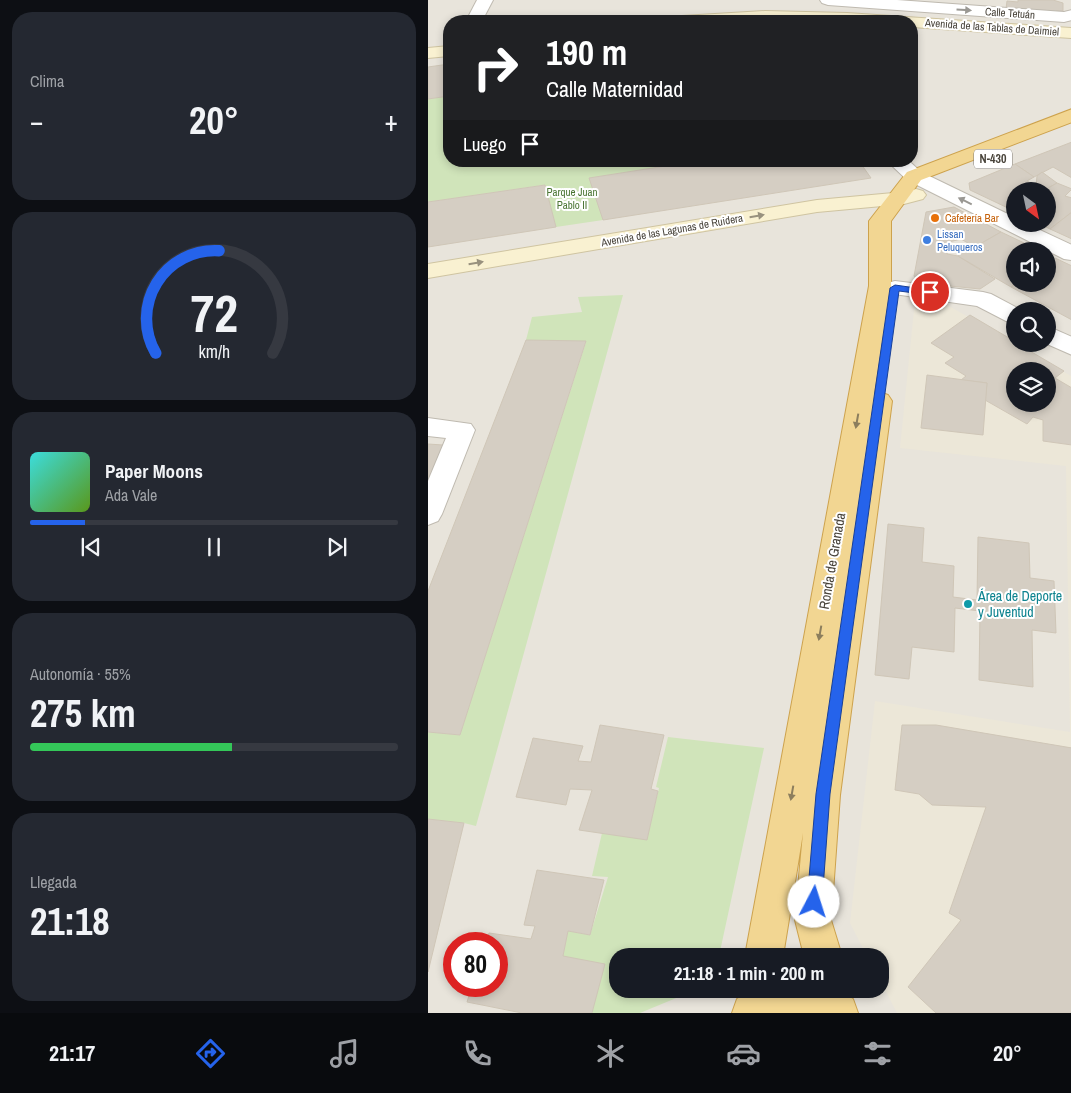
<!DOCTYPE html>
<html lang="es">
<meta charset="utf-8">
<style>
body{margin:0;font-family:"Archivo Narrow",sans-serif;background:#242831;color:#f1f3f6;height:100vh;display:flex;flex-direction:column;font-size:19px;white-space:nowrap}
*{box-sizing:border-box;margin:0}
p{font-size:16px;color:#9ea1a6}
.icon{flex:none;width:28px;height:28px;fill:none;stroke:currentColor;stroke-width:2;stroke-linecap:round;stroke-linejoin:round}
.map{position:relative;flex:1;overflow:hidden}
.sheet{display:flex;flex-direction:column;gap:12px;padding:12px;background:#0d0f14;width:428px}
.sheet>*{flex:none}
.top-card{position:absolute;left:15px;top:15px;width:475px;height:152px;border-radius:20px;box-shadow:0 2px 8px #0003;background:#202124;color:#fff;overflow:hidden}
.needle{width:32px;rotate:147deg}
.controls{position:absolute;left:578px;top:182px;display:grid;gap:10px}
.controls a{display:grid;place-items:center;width:50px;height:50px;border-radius:50%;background:#171b24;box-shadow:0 2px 8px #0003;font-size:25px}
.speed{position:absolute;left:15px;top:932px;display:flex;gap:10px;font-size:25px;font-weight:700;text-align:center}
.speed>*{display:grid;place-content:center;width:65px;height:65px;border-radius:50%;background:#171b24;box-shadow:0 2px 8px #0003;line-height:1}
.speed .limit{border:8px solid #d22;background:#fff;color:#111}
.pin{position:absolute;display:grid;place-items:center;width:42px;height:42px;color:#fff;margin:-21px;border:2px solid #fff;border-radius:50%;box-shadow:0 1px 5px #0007}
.me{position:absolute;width:55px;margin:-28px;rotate:5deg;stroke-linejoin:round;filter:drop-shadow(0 0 4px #0008)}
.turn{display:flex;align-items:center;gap:18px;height:105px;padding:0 20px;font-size:22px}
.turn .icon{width:65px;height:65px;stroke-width:2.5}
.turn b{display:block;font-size:35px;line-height:42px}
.then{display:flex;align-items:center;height:48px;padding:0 20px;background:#0003;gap:10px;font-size:19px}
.big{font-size:38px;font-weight:700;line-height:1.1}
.sheet .widget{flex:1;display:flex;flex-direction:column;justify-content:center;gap:8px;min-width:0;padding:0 18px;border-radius:20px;background:#242831}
.sheet .dial{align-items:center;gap:0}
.dial svg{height:130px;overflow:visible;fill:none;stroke:#363941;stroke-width:7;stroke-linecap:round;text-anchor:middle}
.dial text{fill:#f1f3f6;stroke:none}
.song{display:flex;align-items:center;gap:15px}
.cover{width:60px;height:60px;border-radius:8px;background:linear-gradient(135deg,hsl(180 70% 55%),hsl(90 70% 35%))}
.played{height:5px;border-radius:2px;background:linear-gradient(90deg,#2563eb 15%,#363941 15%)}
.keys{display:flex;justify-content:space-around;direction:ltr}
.heat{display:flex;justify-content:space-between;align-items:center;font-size:28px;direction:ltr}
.charge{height:8px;border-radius:4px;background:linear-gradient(90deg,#34c759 55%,#363941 0)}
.trip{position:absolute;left:181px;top:948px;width:280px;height:50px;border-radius:20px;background:#171b24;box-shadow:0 2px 8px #0003;font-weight:700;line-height:50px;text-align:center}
.menu{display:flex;height:80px;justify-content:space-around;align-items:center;background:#090b0e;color:#9ea1a6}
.menu .icon{width:35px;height:35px}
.menu .active{color:#2563eb}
.menu b{font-size:22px;color:#f1f3f6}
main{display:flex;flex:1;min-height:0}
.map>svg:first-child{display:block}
.residential{fill:#e8e4db;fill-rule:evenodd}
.education{fill:#ece7d8;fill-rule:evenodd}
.green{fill:#d0e4ba}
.building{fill:#d5cec3;stroke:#cfc6b7;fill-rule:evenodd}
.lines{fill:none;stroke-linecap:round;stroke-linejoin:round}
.minor-casing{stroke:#bfbab0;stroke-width:2}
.secondary-casing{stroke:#cfc4a1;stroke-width:2}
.trunk-casing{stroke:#cda24d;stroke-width:2}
.minor{fill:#fff;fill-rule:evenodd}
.secondary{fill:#f9f1d1;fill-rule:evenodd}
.trunk{fill:#f2d692;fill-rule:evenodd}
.oneway{fill:#9a9893}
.oneway2{fill:#98917e}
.oneway3{fill:#8c7e5d}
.route{fill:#2563eb;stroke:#184099}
.food-dot{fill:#e8710a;stroke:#fff;stroke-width:2}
.shop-dot{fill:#3f7fe0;stroke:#fff;stroke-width:2}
.culture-dot{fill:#0f9aa8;stroke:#fff;stroke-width:2}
.labels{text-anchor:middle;stroke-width:4;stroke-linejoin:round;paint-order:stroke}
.far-street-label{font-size:11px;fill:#48433a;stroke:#fff}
.far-park-label{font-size:11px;fill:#4a7533;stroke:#fff}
.far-food-label{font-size:11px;fill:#c56008;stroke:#fff;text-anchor:start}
.far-shop-label{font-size:11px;fill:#366cbe;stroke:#fff;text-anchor:start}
.shield{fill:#fff;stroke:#7f7b75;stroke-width:1}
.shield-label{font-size:12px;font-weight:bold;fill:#48433a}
.street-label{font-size:14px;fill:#48433a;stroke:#fff}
.culture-label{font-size:14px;fill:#0d838f;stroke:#fff;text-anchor:start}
</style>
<main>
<section class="sheet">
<div class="widget"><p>Clima</p>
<div class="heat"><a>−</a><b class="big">20°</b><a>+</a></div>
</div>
<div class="widget dial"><svg viewBox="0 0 100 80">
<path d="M14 69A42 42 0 1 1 86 69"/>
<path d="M14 69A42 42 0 0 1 53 6" stroke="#2563eb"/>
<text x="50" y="56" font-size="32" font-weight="700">72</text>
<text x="50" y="72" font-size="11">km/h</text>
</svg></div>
<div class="widget">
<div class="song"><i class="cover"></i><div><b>Paper Moons</b><p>Ada Vale</p></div></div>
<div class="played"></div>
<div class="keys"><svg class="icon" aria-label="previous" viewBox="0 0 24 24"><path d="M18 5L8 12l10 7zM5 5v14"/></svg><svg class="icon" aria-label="pause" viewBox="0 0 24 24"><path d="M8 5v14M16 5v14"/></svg><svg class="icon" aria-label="next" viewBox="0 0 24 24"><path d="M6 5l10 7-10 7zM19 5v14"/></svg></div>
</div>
<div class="widget"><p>Autonomía · 55%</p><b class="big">275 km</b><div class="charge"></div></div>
<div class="widget"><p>Llegada</p><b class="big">21:18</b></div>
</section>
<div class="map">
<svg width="644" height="1013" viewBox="0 0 644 1013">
<rect width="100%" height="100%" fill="#f4f2ec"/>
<path class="residential" d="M0,0H643V1013H0ZM21,21H484V161H21ZM586,191H619V224H586ZM586,251H619V284H586ZM586,311H619V344H586ZM586,371H619V404H586ZM26,944H69V986H26ZM190,956H452V989H190Z"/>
<path class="education" d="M487,300L514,302L643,376V1013H469L453,982L452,956H439L422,923L447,701L642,732L638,466L472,448ZM586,371H619V404H586Z"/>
<g class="green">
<path d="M21,96V161H269L162,178L175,220L128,227L116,185L0,202V99Z"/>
<path d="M195,295L48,826L36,823L0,819V732L32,735L158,342L98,340L104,317L154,312L150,297Z"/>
<path d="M240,737L336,748L291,956H190V989H270L212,1013H164L135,956L140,931L162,935L180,877L164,876L174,833L219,839L231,788L228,787Z"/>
</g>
<g class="building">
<path d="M590,0H625L635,3V11H628V13L578,9L579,1L590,2Z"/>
<path d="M21,64V96L0,99V67Z"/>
<path d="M644,142V178L625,167L606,177L587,164Z"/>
<path d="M269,161H431L443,178L175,220L161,178Z"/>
<path d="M587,164L606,177L599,181L608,186L609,176L614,172L629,183L615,191H586V206L582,209L542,190L541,183Z"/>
<path d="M629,183L644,189L637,196L644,198V212L622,229L612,224H619V191H615Z"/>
<path d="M117,185L128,227L0,247V202Z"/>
<path d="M526,207L573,232L545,248L539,247L540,243L533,239L521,242L519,254L530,256L567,279L552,289L492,283L486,276L498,212Z"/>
<path d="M644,212V239L622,229Z"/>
<path d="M573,232L613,251H586L588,284L583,287L530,256L534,246L545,248Z"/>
<path d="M627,258L644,266V320L583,287L588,284H619V264Z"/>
<path d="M542,315L586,341V344H590L636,371L627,378L644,388V445L615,441V420L605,417L599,424L557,400L559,383L533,380L538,376L517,363L526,357L503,343ZM586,371H619V404H586Z"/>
<path d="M98,340L158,341L32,735L0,732V591Z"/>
<path d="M499,375L559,383L555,435L493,428Z"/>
<path d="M0,444L15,445L0,481Z"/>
<path d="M460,524L496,528L494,562L526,566L525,597L549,600L550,537L601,543L602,578L626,581L628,633L604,630L605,687L551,680L552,611L527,608L526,652L484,647L481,679L447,675Z"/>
<path d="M172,725L236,735L223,789L230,791L219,840L151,830L164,790L142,789L138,805L88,797L105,738L155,746L150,761L163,762Z"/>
<path d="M474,725H508L644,748V1013H508L480,987L533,920L521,913L558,807L504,805L491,794L467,790Z"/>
<path d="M0,819L36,823L0,972Z"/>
<path d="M109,870L176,880L162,935L140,931L135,956L177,964L164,1013H94L39,1002L44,986H69V944H58L61,933L103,939L107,926L96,925Z"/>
</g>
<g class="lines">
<defs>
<g id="minor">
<path d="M49,0H65L54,21H38Z"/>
<path d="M392,0H469L636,12L644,10V20L636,22L400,5L394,3Z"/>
<path d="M459,161H481L493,172L586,217V224H599L644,245V260L636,259L479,180Z"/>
<path d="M467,281L555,292L563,294L595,311H586V323L578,321L549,306L459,293L456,288L459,283Z"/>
<path d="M619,326L644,337V355L619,344Z"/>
<path d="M0,418L43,424L47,430L14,514L10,521L0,525V481L18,438L0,436Z"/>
</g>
<g id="secondary">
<path d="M337,11L419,13L644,28V38L484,27V21H246L248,17L254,16Z"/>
<path d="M21,46V56L0,58V48Z"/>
<path d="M488,189L495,191L498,195L495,199L476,204L389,212L0,278V264L389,200L476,192Z"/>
</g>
<g id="trunk">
<path d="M644,109V122L493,180L463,221V286L446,394L451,392L460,395L464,401L412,795L403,920L414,956H376L367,920L375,833L355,956H317L441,286V221L479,172Z"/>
<path d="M323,989H409L425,999L430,1013H304L309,999Z"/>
</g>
</defs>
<use href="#minor" class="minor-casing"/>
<use href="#secondary" class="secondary-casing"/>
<use href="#trunk" class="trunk-casing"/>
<use href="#minor" class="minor"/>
<use href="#secondary" class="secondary"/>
<use href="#trunk" class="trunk"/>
</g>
<defs><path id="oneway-solid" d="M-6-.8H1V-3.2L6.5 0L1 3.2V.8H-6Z" transform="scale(1.25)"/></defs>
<g class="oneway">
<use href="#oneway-solid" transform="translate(536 10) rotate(4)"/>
<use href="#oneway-solid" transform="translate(537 201) rotate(-154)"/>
</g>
<g class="oneway2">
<use href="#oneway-solid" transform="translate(329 216) rotate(-10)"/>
<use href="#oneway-solid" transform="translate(48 263) rotate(-10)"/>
</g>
<g class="oneway3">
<use href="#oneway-solid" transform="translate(429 421) rotate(100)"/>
<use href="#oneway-solid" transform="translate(392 633) rotate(100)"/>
<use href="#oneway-solid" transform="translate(364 793) rotate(100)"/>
</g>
<path class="route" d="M467,285L502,290L507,292L502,295L471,291L402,794L394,902L392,908L386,910L381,908L379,902L388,794L462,288Z"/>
<circle class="food-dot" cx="507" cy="218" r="5"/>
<circle class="shop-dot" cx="499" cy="240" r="5"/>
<circle class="culture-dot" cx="540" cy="604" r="5"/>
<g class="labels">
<g class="far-street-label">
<text transform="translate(582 13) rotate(4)" y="4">Calle Tetuán</text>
<text transform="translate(564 27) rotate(4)" y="4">Avenida de las Tablas de Daimiel</text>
<text transform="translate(244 230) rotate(-10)" y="4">Avenida de las Lagunas de Ruidera</text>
</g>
<g class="far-park-label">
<text x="144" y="196">Parque Juan<tspan x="144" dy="13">Pablo II</tspan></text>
</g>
<g class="far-food-label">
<text x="517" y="222">Cafetería Bar</text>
</g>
<g class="far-shop-label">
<text x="509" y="238">Lissan<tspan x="509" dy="13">Peluqueros</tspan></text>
</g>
<rect class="shield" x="546" y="149.5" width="38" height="19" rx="4"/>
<g class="shield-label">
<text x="565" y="163">N-430</text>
</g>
<g class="street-label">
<text transform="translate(404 561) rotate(-80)" y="5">Ronda de Granada</text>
</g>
<g class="culture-label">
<text x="550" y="601">Área de Deporte<tspan x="550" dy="16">y Juventud</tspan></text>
</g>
</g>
</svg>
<div class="controls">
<a><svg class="needle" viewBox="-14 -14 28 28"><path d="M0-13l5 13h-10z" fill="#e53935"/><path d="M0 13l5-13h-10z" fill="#9ea1a6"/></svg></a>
<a><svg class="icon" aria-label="sound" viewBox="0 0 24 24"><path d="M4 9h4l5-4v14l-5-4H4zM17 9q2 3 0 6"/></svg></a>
<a><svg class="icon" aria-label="search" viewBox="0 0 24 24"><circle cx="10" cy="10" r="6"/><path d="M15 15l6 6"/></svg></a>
<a><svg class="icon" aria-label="layers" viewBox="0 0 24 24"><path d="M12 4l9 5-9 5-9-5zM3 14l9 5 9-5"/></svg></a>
</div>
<div class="speed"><div class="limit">80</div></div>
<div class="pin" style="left:502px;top:292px;background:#d93025"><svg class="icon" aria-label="arrive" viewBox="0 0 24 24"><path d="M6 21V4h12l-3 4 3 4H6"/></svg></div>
<svg class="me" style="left:386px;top:902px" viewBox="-20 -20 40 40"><circle r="19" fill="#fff"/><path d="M0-13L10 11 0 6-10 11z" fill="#2563eb"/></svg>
<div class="trip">21:18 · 1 min · 200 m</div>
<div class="top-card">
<div class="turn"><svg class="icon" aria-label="right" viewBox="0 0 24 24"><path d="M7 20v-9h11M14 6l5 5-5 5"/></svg><div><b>190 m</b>Calle Maternidad</div></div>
<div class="then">Luego<svg class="icon" aria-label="arrive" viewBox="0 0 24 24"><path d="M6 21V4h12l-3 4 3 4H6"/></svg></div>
</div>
</div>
</main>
<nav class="menu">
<b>21:17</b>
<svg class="icon active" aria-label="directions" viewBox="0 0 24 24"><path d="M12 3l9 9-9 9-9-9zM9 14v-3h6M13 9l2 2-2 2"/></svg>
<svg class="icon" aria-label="music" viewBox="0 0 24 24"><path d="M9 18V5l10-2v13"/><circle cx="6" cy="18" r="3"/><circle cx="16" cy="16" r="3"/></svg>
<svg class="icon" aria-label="phone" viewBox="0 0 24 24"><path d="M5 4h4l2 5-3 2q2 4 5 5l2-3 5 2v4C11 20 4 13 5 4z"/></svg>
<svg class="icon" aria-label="climate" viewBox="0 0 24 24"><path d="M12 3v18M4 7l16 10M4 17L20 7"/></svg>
<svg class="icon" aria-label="car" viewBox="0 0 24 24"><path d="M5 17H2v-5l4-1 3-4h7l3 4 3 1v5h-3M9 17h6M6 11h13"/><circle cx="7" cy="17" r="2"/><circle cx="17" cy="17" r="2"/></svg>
<svg class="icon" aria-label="filters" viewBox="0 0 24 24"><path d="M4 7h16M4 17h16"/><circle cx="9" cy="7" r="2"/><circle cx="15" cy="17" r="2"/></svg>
<b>20°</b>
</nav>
